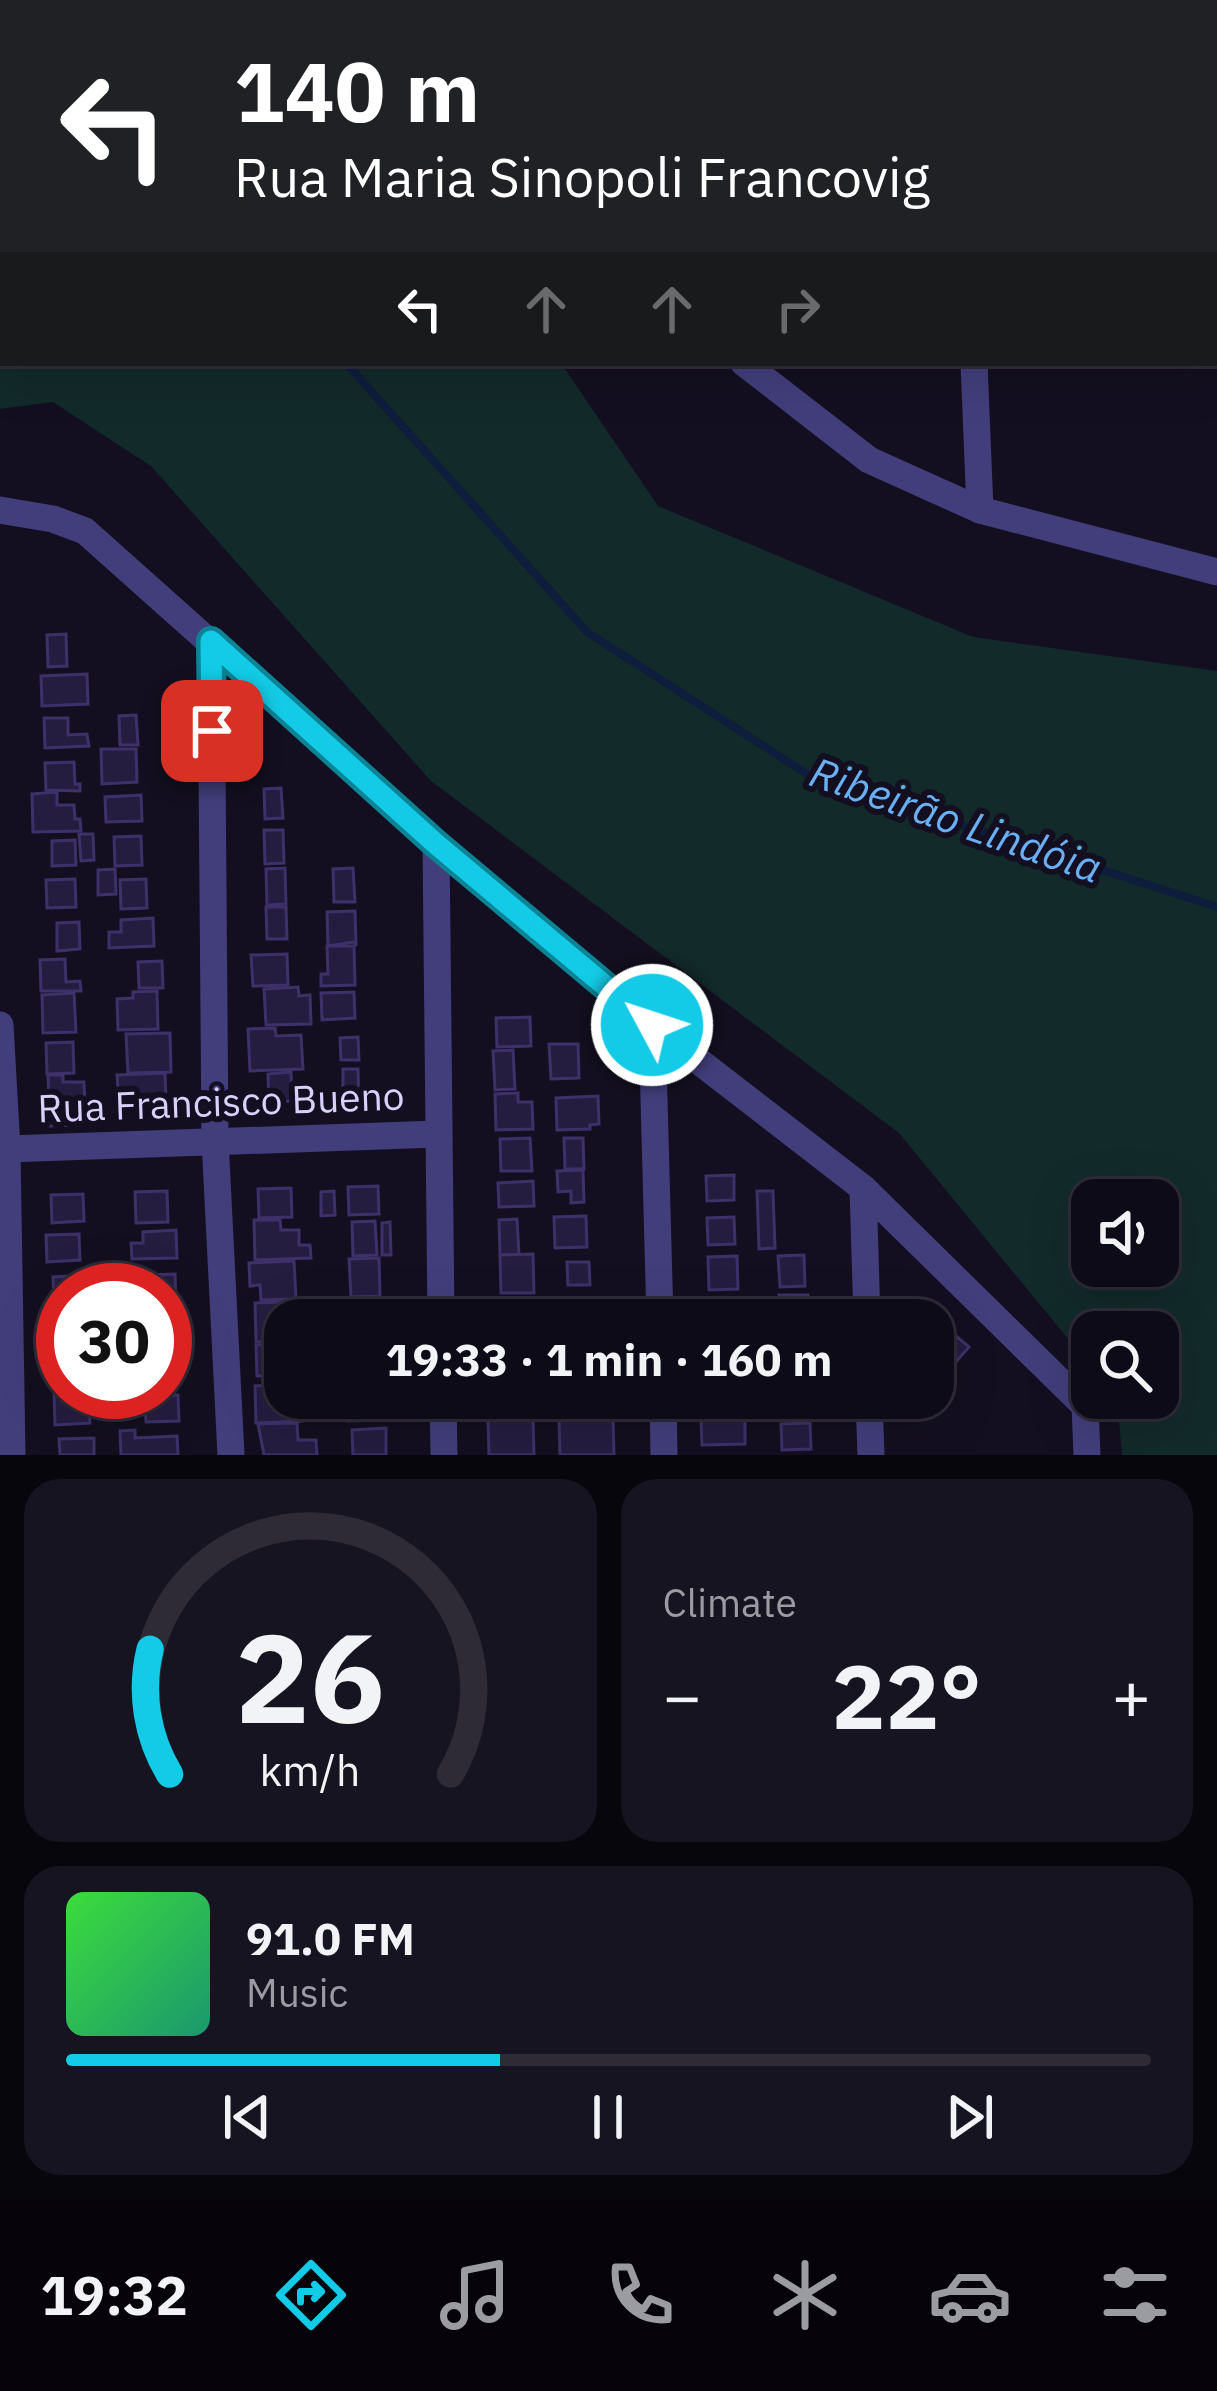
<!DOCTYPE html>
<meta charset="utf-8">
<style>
body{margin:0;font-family:"IBM Plex Sans",sans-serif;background:#171421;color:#f1f3f6;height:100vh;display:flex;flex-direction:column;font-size:45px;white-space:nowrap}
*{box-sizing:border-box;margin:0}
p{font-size:39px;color:#9b9ba2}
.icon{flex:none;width:66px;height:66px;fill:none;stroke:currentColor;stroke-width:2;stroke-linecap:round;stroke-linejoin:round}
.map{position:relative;height:1455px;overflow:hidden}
.details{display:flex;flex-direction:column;gap:24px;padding:24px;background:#08060d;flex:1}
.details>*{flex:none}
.top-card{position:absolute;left:0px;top:0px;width:1218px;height:366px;box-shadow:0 12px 48px #0002,0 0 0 3px #2e2b37;background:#202124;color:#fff;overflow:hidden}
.tools{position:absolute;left:1071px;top:1179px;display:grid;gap:24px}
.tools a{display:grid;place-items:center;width:108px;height:108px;border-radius:24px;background:#0e0b18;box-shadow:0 12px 48px #0002,0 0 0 3px #2e2b37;font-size:60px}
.speed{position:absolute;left:36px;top:1263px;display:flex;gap:24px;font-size:60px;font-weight:700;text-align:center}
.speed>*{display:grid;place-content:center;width:156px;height:156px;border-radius:50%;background:#0e0b18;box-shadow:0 12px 48px #0002,0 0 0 3px #2e2b37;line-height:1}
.speed .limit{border:18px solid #d22;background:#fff;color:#111}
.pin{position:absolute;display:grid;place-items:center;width:102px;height:102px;color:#fff;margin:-51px;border-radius:24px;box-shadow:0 6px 18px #0006}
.me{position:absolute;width:132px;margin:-66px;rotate:310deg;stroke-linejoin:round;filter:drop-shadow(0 0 9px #0008)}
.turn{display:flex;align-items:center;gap:42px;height:252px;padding:0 36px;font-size:54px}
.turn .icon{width:156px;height:156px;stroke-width:2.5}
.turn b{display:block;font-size:84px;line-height:102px}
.lanes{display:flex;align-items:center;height:114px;padding:0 36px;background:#0003;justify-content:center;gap:60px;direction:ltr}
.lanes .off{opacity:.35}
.big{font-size:90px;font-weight:800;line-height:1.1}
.details .card{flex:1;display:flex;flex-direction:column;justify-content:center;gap:18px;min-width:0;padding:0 42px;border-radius:36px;background:#171421}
.details .dial{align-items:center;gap:0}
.dial svg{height:312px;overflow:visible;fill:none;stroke:#2e2b37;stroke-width:7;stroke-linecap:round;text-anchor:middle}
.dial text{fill:#f1f3f6;stroke:none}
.song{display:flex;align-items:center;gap:36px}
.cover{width:144px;height:144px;border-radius:18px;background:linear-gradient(135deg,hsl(120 70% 55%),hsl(160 70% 35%))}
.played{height:12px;border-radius:6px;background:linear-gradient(90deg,#13cbe6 40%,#2e2b37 40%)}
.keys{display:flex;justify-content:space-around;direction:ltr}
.heat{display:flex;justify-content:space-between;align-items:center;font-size:66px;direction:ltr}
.details .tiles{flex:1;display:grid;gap:24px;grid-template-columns:1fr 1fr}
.card:last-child{grid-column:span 2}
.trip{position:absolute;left:264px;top:1299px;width:690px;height:120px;border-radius:36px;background:#0e0b18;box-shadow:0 12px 48px #0002,0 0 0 3px #2e2b37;font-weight:800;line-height:120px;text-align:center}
.menu{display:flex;height:192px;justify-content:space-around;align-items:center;background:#06040a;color:#9b9ba2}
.menu .icon{width:84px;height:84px}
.menu .active{color:#13cbe6}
.menu b{font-size:54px;color:#f1f3f6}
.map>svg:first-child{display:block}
.green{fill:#132a2a;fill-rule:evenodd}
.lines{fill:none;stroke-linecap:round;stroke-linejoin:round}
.stream{stroke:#0d1d3b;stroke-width:8}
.building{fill:#251d40;stroke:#3e316a;stroke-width:3}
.minor{stroke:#423e7c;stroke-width:27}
.route-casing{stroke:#0c8496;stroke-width:30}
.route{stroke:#13cbe6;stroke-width:21}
.labels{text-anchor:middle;stroke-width:12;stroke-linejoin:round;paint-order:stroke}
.street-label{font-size:39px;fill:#d8d2fb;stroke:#130f20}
.water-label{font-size:42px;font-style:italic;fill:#69aff3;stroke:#130f20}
</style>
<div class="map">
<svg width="1217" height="1455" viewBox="0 0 1217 1455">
<rect width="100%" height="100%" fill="#130f20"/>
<path class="green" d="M0,0L226,3H3V363H561L658,506L973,637L1217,671V1455H1122L1117,1398H1158V1332H1092V1368L899,1133L431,781L151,466L53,402L0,409ZM1092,1200H1158V1266H1092Z"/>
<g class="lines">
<g class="stream">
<path d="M0,148H3"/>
<path d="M346,363L587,632L810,776L1217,907"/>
</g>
</g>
<g class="building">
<path d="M66,634L67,666L48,667L47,635Z"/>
<path d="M87,674L88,704L42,706L41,676Z"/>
<path d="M136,715L138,745H120L119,716Z"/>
<path d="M44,718H68V735L87,734L89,746L45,748Z"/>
<path d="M101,749H136L137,782L102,784Z"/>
<path d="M74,762L75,784H80V791L46,790L45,763Z"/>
<path d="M281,788L283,818L265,819L264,789Z"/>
<path d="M57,792V805H74L75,819H80L81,831L33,832L32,794Z"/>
<path d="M141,795L142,821L106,822L105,797Z"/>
<path d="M264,830H283L284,863L265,864Z"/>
<path d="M79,834H93L94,860L81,861Z"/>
<path d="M141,836L142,865L115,866L114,837Z"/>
<path d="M75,840L76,865L52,866V841Z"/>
<path d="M285,868L286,904L267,905L266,869Z"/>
<path d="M353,868L355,902H334L333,869Z"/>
<path d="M115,869L116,894L98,895V870Z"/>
<path d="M75,879L76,907L47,908L46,880Z"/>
<path d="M146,879L147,908L121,909L120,880Z"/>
<path d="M266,907H286L287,939H267Z"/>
<path d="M355,911L356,946L354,942L328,946L327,912Z"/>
<path d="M153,918L154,946L109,948V932H121V920Z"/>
<path d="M79,922L80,949L57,951V923Z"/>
<path d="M327,946H354L355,985L321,986V974H328Z"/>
<path d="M287,954L288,985L253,986L251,955Z"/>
<path d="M65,959L66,982L80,981L81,991H41L40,960Z"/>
<path d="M162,961L163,988H139L138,962Z"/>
<path d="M298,987L299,996L310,995L311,1024L266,1025L264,989Z"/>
<path d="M157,991L158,1029L118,1030L117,999L133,998V992Z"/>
<path d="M354,992L355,1018L322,1020L321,993Z"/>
<path d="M74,993L76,1032L43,1033L42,995Z"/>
<path d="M530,1017L531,1046L497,1047L496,1018Z"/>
<path d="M275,1028L276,1036L301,1035L303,1069L250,1071L248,1029Z"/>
<path d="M170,1033L171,1072L128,1073L126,1034Z"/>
<path d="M358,1037L359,1060H341L340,1038Z"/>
<path d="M73,1042L74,1073L47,1074L46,1043Z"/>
<path d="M549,1044H578L579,1078L551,1079Z"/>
<path d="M513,1050L515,1089L495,1090L493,1051Z"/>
<path d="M343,1069H358L359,1109L332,1110L331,1095H343Z"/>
<path d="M291,1072L292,1101L269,1102L268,1074Z"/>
<path d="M165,1073L166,1104L119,1106L117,1075Z"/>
<path d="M48,1075H63V1082H84L85,1109H76L77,1125L50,1126Z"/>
<path d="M518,1093V1102H532L533,1129L496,1130L495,1094Z"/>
<path d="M598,1096L599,1124L590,1125V1129L557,1130L556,1098Z"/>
<path d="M530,1138L532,1171H501L500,1139Z"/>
<path d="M564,1138H583L584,1169H565Z"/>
<path d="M583,1170L584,1202L571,1203V1191L558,1192L557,1171Z"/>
<path d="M734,1175V1200L707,1201L706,1176Z"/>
<path d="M533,1181L534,1206L499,1207L498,1183Z"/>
<path d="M378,1186L379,1214L349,1215L348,1187Z"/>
<path d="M291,1188L292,1217L259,1218L258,1189Z"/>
<path d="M167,1191L168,1222L136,1223L135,1192Z"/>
<path d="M334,1191L335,1215L321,1216V1192Z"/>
<path d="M757,1191H773L775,1248L759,1249Z"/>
<path d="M83,1194L84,1221L52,1223L51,1195Z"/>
<path d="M586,1216L587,1247L555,1248L554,1217Z"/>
<path d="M734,1217L735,1244L708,1245L707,1218Z"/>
<path d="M517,1219L519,1255H500L499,1220Z"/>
<path d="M254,1220H280L281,1230H299V1245H310L311,1258L255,1260Z"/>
<path d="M375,1221L377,1255L353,1256L352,1222Z"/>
<path d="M390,1222L391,1255H382V1223Z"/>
<path d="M176,1230L177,1258L132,1259L131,1243H143V1232Z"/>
<path d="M79,1234L80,1260L47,1262L46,1235Z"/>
<path d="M533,1254L534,1293H501L500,1255Z"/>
<path d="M804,1255L805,1286L780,1287L778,1256Z"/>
<path d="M737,1256L738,1289L709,1290L708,1257Z"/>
<path d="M379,1258L380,1296L351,1297L349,1259Z"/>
<path d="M294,1261L296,1299L261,1300L260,1285L250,1286L249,1263Z"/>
<path d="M567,1262H589L590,1285H568Z"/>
<path d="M175,1274L176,1305L165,1306V1290H143V1275Z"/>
<path d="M87,1275V1290H63V1299L54,1300L53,1277Z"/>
<path d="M779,1295H808V1320H780Z"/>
<path d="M738,1299L739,1320H711L710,1300Z"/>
<path d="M529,1301L530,1320H505L504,1302Z"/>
<path d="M282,1302L283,1311L303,1310V1320H285V1341L256,1342L255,1303Z"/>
<path d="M917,1303L969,1347L948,1371L933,1359V1320H903Z"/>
<path d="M598,1305V1320H569L568,1306Z"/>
<path d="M380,1306L381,1320H356L355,1307Z"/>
<path d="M165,1312H179L180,1339H165Z"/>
<path d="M49,1317H63V1339L50,1340Z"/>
<path d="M285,1344V1375L257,1376L256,1345Z"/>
<path d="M63,1350V1382H56V1360H47V1354H39V1351Z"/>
<path d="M165,1357H174L176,1384L165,1385Z"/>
<path d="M285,1384V1398H302V1421L256,1423L255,1386Z"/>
<path d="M88,1392L90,1423L55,1425L54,1393Z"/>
<path d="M97,1392H116L117,1408H98Z"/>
<path d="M178,1395L179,1421L146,1422L145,1396Z"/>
<path d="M346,1398H384L385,1420L347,1421Z"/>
<path d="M487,1398H529L530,1419L488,1420Z"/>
<path d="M554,1398H565L566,1419H554Z"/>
<path d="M577,1398H626L627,1418H578Z"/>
<path d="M613,1418L614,1455H560L559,1419Z"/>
<path d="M533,1419L534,1455H489L488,1420Z"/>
<path d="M745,1419V1444L702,1445L701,1420Z"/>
<path d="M297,1423L298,1440H316L317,1455H264L258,1424Z"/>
<path d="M810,1423L811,1449L782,1450L781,1424Z"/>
<path d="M386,1428V1455H353L352,1430Z"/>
<path d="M135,1430V1438L177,1436L178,1455H121L120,1431Z"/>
<path d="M94,1438V1455H60L59,1439Z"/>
</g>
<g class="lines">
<g class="minor">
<path d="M441,0L445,3"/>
<path d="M960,0V3"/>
<path d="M1208,0V3"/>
<path d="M1215,234L1217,300"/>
<path d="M744,363L869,460L980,510L1217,572"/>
<path d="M974,363L980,510"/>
<path d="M0,510L53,519L85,531L436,844L652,1025L863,1188L1085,1406L1087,1455"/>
<path d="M211,641L215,1140L231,1455"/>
<path d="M436,844L441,1320"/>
<path d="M0,1025L7,1149L12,1455"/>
<path d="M652,1025L660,1320"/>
<path d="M7,1149L437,1134"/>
<path d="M863,1188L867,1320"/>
<path d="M443,1398L444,1455"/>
<path d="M663,1398L664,1455"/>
<path d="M869,1398L871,1455"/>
</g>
</g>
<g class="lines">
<defs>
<path id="route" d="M212,731L211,641L436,844L652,1025"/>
</defs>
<use href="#route" class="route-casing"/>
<use href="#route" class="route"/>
</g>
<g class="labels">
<g class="street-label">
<text transform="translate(221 1102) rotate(-2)" y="14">Rua Francisco Bueno</text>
</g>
<g class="water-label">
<text transform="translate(956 820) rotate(19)" y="15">Ribeirão Lindóia</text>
</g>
</g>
</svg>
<div class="tools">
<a><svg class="icon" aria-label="sound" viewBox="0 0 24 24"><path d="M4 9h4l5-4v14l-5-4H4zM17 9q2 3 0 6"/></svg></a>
<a><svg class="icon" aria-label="search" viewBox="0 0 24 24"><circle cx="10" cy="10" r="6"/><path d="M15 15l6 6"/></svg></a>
</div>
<div class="speed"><div class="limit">30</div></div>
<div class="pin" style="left:212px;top:731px;background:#d93025"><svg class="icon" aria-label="arrive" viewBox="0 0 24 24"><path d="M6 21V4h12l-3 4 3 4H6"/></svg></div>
<svg class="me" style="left:652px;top:1025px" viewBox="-20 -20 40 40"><circle r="17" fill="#13cbe6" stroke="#fff" stroke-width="3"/><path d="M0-11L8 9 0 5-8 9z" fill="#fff"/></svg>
<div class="trip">19:33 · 1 min · 160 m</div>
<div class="top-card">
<div class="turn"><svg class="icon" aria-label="left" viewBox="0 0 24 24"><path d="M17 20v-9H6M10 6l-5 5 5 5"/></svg><div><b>140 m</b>Rua Maria Sinopoli Francovig</div></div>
<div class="lanes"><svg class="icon" aria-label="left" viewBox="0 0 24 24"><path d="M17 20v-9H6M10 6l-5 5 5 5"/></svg><svg class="icon off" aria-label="ahead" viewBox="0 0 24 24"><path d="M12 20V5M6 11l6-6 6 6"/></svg><svg class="icon off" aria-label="ahead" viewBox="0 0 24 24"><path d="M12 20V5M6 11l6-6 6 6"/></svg><svg class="icon off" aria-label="right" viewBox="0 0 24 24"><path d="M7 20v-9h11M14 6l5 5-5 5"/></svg></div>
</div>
</div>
<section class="details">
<div class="tiles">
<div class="card dial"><svg viewBox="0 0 100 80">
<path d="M14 69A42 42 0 1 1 86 69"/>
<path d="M14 69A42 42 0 0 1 9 37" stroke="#13cbe6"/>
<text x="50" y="56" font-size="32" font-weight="700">26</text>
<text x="50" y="72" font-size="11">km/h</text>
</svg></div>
<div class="card"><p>Climate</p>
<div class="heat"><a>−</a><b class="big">22°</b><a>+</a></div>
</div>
<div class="card">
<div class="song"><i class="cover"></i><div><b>91.0 FM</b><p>Music</p></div></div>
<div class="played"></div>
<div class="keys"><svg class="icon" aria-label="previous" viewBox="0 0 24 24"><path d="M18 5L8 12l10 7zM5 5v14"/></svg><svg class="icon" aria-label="pause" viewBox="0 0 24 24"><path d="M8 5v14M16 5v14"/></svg><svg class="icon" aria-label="next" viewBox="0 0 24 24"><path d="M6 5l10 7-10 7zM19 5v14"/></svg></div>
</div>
</div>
</section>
<nav class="menu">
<b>19:32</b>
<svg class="icon active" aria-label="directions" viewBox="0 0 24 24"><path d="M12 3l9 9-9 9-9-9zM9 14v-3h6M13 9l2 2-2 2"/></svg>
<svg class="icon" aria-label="music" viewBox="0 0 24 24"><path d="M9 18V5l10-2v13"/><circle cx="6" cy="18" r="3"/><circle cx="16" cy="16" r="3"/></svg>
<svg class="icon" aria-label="phone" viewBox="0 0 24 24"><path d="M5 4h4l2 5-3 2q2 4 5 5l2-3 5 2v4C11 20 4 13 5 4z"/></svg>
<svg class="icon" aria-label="climate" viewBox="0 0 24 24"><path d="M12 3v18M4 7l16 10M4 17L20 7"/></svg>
<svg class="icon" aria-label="car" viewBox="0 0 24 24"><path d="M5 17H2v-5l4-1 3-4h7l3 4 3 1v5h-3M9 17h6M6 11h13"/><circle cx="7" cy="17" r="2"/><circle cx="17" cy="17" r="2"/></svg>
<svg class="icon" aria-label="filters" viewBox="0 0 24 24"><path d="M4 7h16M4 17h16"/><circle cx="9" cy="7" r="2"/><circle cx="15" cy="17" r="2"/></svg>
</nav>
